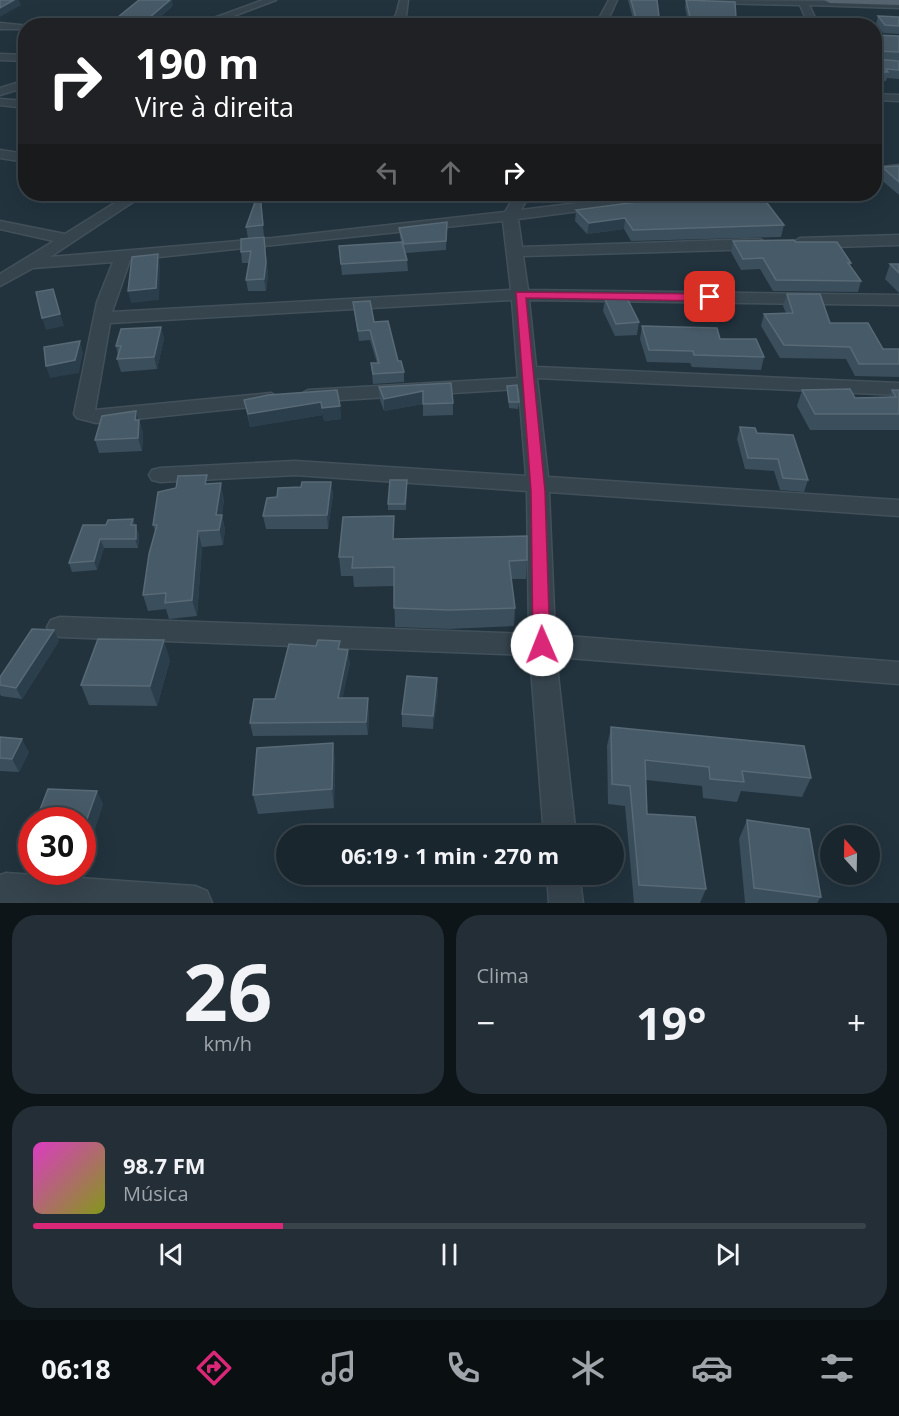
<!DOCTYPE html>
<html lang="pt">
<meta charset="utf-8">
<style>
body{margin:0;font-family:"Open Sans",sans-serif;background:#232e36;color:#f1f3f6;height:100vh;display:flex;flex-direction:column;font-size:22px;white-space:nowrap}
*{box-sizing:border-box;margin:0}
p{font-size:20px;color:#9fa5aa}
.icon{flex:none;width:33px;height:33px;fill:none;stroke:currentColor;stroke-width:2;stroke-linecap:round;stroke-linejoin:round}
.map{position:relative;height:903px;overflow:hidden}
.drawer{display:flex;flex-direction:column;gap:12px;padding:12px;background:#0e1519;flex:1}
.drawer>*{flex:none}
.guide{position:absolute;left:18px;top:18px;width:864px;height:183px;border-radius:24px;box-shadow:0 6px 24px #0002,0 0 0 2px #38434a;background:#202124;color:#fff;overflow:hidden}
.needle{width:39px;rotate:340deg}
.fabs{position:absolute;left:820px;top:825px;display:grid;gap:12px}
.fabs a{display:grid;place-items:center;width:60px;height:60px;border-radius:50%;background:#1a262e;box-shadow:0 6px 24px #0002,0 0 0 2px #38434a;font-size:30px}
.speed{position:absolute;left:18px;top:807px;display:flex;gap:12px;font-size:30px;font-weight:700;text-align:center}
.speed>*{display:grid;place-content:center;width:78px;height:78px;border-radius:50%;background:#1a262e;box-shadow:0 6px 24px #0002,0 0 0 2px #38434a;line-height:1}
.speed .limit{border:9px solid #d22;background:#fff;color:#111}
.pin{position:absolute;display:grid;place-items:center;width:51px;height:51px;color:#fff;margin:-26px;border-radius:12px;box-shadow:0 3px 9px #0006}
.me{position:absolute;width:66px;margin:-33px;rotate:359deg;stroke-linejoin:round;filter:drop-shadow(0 0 4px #0008)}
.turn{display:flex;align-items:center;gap:21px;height:126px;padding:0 18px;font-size:27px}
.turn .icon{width:78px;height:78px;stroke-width:2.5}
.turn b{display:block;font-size:42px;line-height:51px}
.lanes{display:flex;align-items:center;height:57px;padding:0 18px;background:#0003;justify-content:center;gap:30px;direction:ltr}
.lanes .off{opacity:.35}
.big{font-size:45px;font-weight:700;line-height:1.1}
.drawer .widget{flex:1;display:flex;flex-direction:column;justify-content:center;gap:9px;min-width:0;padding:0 21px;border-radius:24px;background:#232e36}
.drawer .dial{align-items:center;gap:0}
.dial b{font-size:78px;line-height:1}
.song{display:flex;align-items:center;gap:18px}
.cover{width:72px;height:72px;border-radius:9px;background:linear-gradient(135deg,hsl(310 70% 55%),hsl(70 70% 35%))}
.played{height:6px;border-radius:3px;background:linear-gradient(90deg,#db2777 30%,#38434a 30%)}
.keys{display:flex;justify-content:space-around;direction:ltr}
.heat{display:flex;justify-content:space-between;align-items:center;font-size:33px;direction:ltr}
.drawer .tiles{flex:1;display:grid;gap:12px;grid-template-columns:1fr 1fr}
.widget:last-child{grid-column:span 2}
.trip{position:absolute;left:276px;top:825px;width:348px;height:60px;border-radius:30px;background:#1a262e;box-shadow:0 6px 24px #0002,0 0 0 2px #38434a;font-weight:700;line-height:60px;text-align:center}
.tab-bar{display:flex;height:96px;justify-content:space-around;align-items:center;background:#0a0f12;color:#9fa5aa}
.tab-bar .icon{width:42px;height:42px}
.tab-bar .on{color:#db2777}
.tab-bar b{font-size:27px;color:#f1f3f6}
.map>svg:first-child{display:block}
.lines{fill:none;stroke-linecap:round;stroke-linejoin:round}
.minor-casing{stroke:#42505a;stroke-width:3}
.major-casing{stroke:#42505a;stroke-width:3}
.minor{fill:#36444e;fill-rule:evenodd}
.major{fill:#54636e;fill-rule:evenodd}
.wall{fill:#3a4e5b}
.shaded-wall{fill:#2b3e4b}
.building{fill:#475a67;stroke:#586a76;stroke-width:1.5}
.route{fill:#db2777;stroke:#8e194d;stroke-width:1.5}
</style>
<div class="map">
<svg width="899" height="903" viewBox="0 0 899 903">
<rect width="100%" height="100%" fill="#22333e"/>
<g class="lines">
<defs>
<g id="minor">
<path d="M263,0H276L207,26H192Z"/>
<path d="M400,0H408L406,16L398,26H388L396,15Z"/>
<path d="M609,0H617L605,26H595Z"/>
<path d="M709,0L899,2V8L809,5L819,26H809L800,5L713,3Z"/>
<path d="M0,23L30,26H26V29H0Z"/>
<path d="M0,54L26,55V61L0,60Z"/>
<path d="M26,80V87L0,95V88Z"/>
<path d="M874,94L899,95V101L874,100Z"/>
<path d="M0,99L26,101V108L0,105Z"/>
<path d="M0,150L26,154V162L0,158Z"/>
<path d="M899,165V173L874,176V168Z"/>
<path d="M129,194H145L50,257L273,238L505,212L516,194H530L521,210L651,194H687L680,198L518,219L522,247L760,239L768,244L760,249L523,256L528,290L899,295V305L529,300L536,367L899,383V395L537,378L548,477L899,500V516L549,492L555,635L899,662V684L556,657L576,836H544L530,655L60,637L51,634L47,627L51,620L60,617L529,634L527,491L295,475L160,482L152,480L149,475L152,470L160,468L295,461L526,476L519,389L308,402L298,396L308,390L518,378L512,300L110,323L95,410L271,393L281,399L271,405L96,423L77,418L74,414L97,302L113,262L33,268L0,286V274L54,241L0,229V221L65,234ZM503,221L511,290L112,312L130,260Z"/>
<path d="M899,235V245L800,248L792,243L800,238Z"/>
<path d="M6,873L195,886L207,891L212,903H0V875Z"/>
<path d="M547,874H579L583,903H549Z"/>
</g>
<path id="major" d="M824,0H899V5L830,3Z"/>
</defs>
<use href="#minor" class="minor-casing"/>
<use href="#major" class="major-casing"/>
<use href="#minor" class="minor"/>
<use href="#major" class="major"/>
</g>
<g class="wall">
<path d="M628,0H657L660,25L661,26H635Z"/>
<path d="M686,0L736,18L772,26H689L685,7Z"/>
<path d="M878,16L899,17V34L883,33L876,24Z"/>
<path d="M874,35L899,36V60H886L899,61V79L887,78L886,81H874Z"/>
<path d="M899,166V195L879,178L882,167Z"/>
<path d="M260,194L264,236L248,238L246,227Z"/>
<path d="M825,194H856L855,197L828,199Z"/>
<path d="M576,210L784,225L781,237L631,241L624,229L587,234L575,221Z"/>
<path d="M447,222L446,250L406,253L407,260L408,271L342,275L339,246L401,242L400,237L399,228Z"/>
<path d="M264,237L268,275L266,291H248L246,280L249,263H242L241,252Z"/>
<path d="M733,241L796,242L851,263L850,266L861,281L858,292L773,291L760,269L741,270L731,252Z"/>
<path d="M890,264H899V293L885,279Z"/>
<path d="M787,294L830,323L883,349H899V377L855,376L846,359L780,358L761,326L764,314L786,313L783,306Z"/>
<path d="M605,299L639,322L637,335L615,336L603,311Z"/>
<path d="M353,302L374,322L398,361L404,372V382L373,384L371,363H377L370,340L359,341Z"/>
<path d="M642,326L720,339L764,357L761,370L692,367L690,363L647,362L640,339Z"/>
<path d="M161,327L164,339L157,369L121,372L117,359L118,356L116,346Z"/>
<path d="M507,386L519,402L518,409L509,408Z"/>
<path d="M379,387L453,403V415L423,416V404L384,411L380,400Z"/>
<path d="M802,390L855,398L889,397L892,390H899V430H810L797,406Z"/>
<path d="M244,400L340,406L341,419L324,421L323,415L250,427Z"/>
<path d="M136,411L143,433L142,451L99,453L95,440Z"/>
<path d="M740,427L757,433L808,480L804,492L780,490L774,471L745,469L737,439Z"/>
<path d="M331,482L333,495L328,529H266L263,516L277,497L301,487Z"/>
<path d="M209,484L224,499L222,515L225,530L223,545L202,547L197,616L169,619L166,609L148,611L143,595L155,531L153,525Z"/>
<path d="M407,487L406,510H388V504Z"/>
<path d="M133,519L139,535L138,548H104L97,570L72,572L69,563L106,525Z"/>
<path d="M395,539L527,560L526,579H511L515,608L514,626L449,629L395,627L394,586L354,587L353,576H341L339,557Z"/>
<path d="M54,630L59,641L22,699L1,696L0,694V677Z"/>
<path d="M341,649L350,663L342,698L369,711L368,735L253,736L250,723L275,699Z"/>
<path d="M170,660L157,706L89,705L81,685Z"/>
<path d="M438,692L433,729L402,727V714Z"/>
<path d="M611,727L811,778L802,797L741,791L737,802L703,798L702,786L646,780L647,814L706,889L700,903H634L625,806L608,804L607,746Z"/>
<path d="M0,737L29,752L19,772L0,771Z"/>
<path d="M333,743L335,762L334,808L258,814L253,795Z"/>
<path d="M103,804L88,849H82V820Z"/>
<path d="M747,820L821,897L817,903H745L739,839Z"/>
</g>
<g class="shaded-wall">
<path d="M14,0H19L21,5L0,17V8Z"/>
<path d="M170,0H172L173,6L151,26L149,18Z"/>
<path d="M178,20V26H162Z"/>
<path d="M625,218L624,229L587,234L589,223Z"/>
<path d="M264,237L268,275L266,291L264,279Z"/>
<path d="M158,254L160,266L159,300L131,303L128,291Z"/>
<path d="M53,289L64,326L46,330L42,318Z"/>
<path d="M161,327L164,339L157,369L154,357Z"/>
<path d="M80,341L83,353L79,373L50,378L46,366Z"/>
<path d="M423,391V404L384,411V399Z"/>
<path d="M321,402L323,415L250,427L248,414Z"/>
<path d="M340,406L341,419L324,421L322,408Z"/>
<path d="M136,411L143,433L142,451L138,438L135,420Z"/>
<path d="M331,482L333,495L328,529L327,515Z"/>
<path d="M221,483L224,499L222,515L225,530L223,545L216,515Z"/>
<path d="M133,519L139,535L138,548L131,525Z"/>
<path d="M198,531L202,547L197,616L192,600Z"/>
<path d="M100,539L104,548L97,570L94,561Z"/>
<path d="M54,630L59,641L22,699L16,688Z"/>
<path d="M164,640L170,660L157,706L150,686Z"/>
<path d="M348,650L350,663L340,712L338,698Z"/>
<path d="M437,678L438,692L433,729V716Z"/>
<path d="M368,698L369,711L368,735L366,722Z"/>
<path d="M22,739L29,752L19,772L12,759Z"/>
<path d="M333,743L335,762L334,808L332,789Z"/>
<path d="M97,791L103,804L88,849L82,839V833Z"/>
</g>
<g class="building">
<path d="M0,0H14L0,8Z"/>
<path d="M139,0H170L149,18L178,20L162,26H107Z"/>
<path d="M631,0H657L660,25L661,26H638Z"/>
<path d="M686,0L735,2L736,18L770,20L772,26H692Z"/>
<path d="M878,16L899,17V26L885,25Z"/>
<path d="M506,20H529L526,26H503Z"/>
<path d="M874,35L899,36V52L876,51L874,58Z"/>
<path d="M874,59L899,61V70L886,69L888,72H874Z"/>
<path d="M899,166V182L882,167Z"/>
<path d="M258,194H260L263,225L246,227Z"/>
<path d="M698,194H760L784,225L633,230L625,218L589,223L576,210Z"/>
<path d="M447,222L446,241L404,244L399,228Z"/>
<path d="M264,237L266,263L264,279L246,280L251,251L241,252V239Z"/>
<path d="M794,240L796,242H837L851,263H848L861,281L776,280L763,258L743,259L733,241Z"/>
<path d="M402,242L407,260L341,264L339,246Z"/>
<path d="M158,254L156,288L128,291L132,257Z"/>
<path d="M890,264H899V273Z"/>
<path d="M53,289L60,314L42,318L36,292Z"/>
<path d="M787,294H820L830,323H868L883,349H899V364H859L850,347L784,345L764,314L793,313Z"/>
<path d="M627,298L639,322L616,324L605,299Z"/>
<path d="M370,301L374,322L388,321L398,361H401L404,372L373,374L371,363H379L370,330L358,331L353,302Z"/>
<path d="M642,326L717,328L720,339H756L764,357L694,355L693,351L649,350Z"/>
<path d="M161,327L154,357L117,359L121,346H116L121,329Z"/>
<path d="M80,341L75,360L46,366L44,347Z"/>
<path d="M451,383L453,403L423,404V391L384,399L379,387Z"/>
<path d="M517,385L519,402H509L507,386Z"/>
<path d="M850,389L855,398L896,397L892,390H899V414H815L802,390Z"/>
<path d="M337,390L340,406L322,408L321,402L248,414L244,400L268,395Z"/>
<path d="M136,411L135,420H139L138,438L95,440L102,416Z"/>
<path d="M740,427L755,428L757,433L793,435L808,480L783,478L778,459L748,458Z"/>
<path d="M207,475L205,484L221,483L216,515H222L219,530L198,531L192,600L165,603L166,593L143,595L149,554L157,525H153L158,492L176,488L178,476Z"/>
<path d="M390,480H407L405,504H388Z"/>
<path d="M302,482H331L327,515L263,516L267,498L277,497L278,488L301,487Z"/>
<path d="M394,516L393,539L527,536V560L509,561L515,608L449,610L394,608V567L352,568L353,557H339L343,517Z"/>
<path d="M133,519L131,525H136V539H100L94,561L69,563L83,525H106L108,520Z"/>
<path d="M32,629L54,630L16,688L0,685V677Z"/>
<path d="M98,639L164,640L150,686L81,685Z"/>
<path d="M318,640L340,641L338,649L348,650L338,698H368L366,722L250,723L254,699H275L289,644L316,646Z"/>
<path d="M407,676L437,678L433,716L402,714Z"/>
<path d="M611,727L804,746L811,778L742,771L744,782L710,779L709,767L645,760L647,814L695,817L706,889L639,885L630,786L612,784Z"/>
<path d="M0,737L22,739L12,759L0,758Z"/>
<path d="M333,743L332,789L253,795L257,748Z"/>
<path d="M48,789L97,791L82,833V820H36Z"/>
<path d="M747,820L809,829L821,897L754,888Z"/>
</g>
<path class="route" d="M516,292L710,294L715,297L710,301L526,298L545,491L550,645L548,650H536L533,645L531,491Z"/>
</svg>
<div class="fabs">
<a><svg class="needle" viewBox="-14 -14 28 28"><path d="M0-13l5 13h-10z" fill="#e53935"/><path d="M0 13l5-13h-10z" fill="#9fa5aa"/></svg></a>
</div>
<div class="speed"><div class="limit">30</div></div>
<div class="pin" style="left:710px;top:297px;background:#d93025"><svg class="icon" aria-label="arrive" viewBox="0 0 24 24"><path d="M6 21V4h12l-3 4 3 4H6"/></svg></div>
<svg class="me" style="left:542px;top:645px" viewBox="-20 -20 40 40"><circle r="19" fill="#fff"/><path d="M0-13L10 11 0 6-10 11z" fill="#db2777"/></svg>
<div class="trip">06:19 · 1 min · 270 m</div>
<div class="guide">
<div class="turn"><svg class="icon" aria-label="right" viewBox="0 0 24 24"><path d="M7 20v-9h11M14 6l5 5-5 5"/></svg><div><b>190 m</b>Vire à direita</div></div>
<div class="lanes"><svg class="icon off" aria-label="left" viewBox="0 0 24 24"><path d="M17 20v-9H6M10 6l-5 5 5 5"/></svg><svg class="icon off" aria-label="ahead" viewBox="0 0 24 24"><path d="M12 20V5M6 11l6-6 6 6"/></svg><svg class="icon" aria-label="right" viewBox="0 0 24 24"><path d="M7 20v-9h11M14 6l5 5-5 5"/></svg></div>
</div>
</div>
<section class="drawer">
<div class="tiles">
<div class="widget dial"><b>26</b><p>km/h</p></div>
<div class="widget"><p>Clima</p>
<div class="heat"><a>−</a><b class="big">19°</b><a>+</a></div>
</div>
<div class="widget">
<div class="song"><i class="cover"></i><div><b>98.7 FM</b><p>Música</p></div></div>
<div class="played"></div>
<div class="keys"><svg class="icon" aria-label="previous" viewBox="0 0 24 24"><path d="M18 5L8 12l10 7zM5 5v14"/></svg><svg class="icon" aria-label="pause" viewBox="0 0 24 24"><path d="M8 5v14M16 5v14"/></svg><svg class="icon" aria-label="next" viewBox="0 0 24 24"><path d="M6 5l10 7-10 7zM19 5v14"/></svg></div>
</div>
</div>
</section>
<nav class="tab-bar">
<b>06:18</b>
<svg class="icon on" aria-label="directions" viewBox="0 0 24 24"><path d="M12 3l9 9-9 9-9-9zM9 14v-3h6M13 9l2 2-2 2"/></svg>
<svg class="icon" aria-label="music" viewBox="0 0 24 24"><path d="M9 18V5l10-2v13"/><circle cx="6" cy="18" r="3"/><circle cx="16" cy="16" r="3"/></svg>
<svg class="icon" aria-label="phone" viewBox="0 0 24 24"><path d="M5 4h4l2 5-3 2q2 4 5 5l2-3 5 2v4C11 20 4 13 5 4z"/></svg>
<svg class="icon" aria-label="climate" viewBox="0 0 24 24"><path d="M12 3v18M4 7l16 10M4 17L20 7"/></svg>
<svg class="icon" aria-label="car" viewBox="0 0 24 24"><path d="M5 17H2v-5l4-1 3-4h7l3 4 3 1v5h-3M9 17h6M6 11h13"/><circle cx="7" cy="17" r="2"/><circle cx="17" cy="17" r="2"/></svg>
<svg class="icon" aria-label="filters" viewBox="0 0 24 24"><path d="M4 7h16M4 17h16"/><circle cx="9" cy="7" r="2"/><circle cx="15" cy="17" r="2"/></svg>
</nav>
